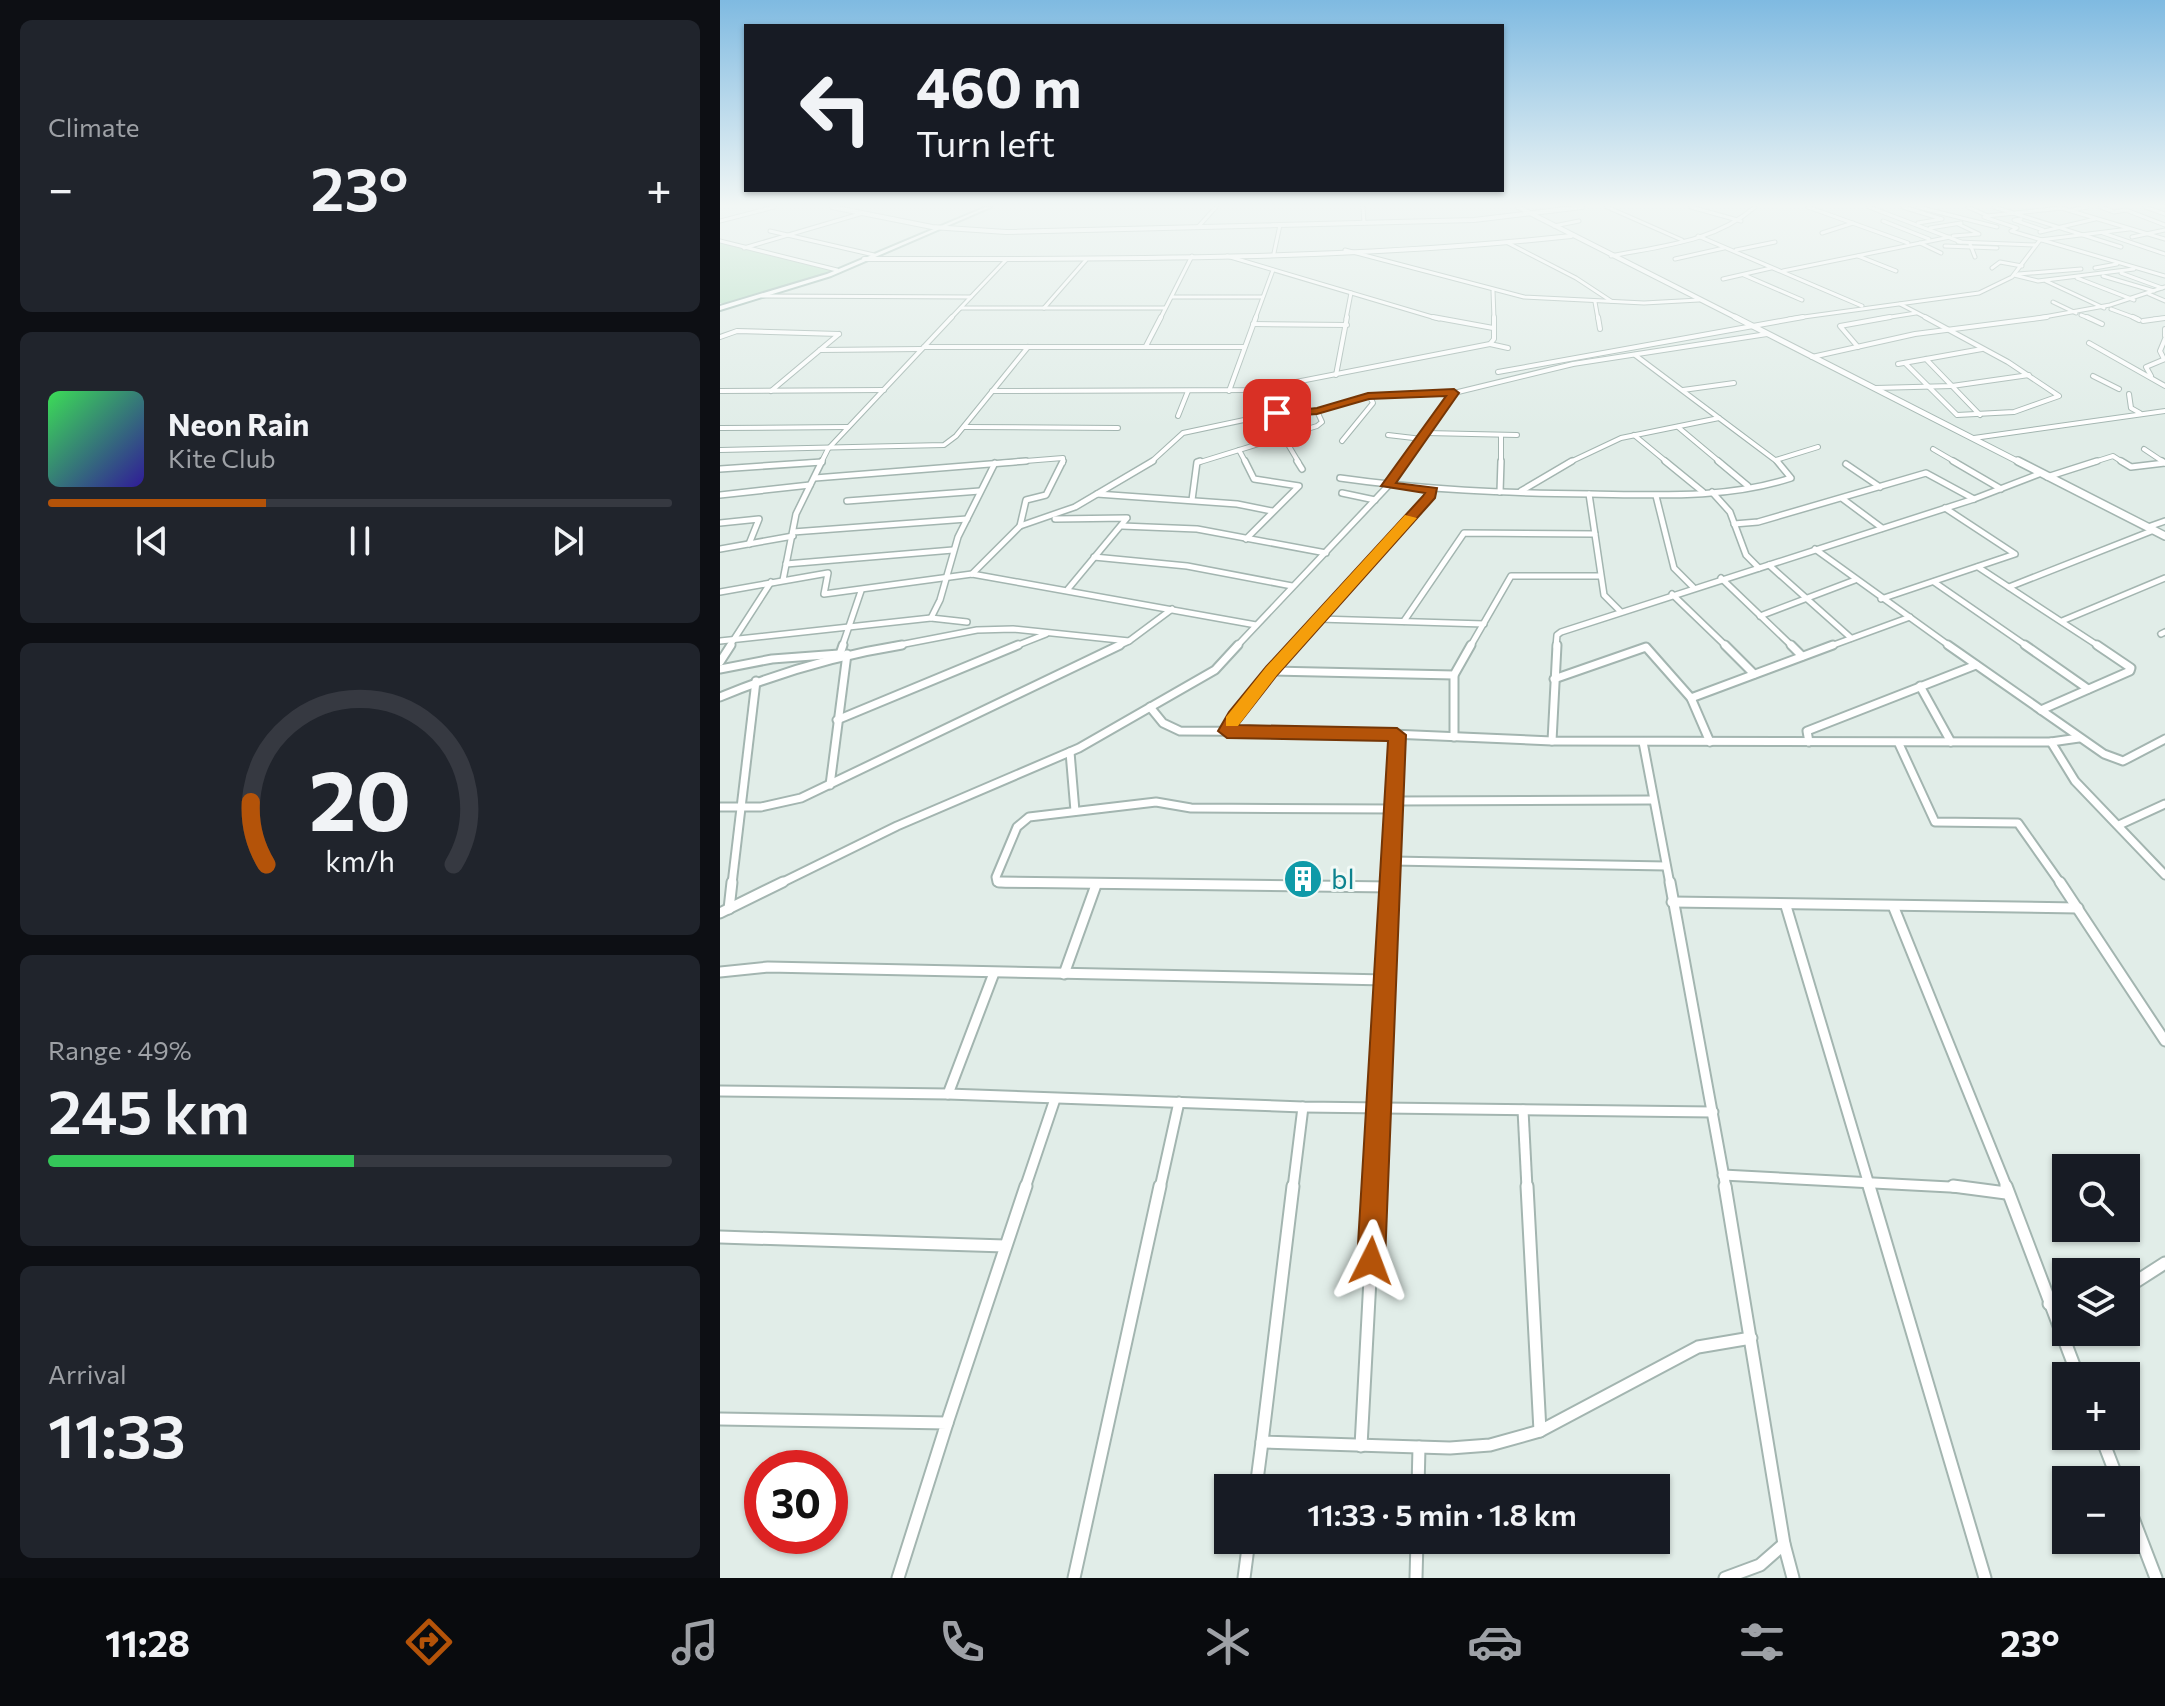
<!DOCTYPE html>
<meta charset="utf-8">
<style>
body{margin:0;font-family:Commissioner,sans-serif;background:#20242c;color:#f1f3f6;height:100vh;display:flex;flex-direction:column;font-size:30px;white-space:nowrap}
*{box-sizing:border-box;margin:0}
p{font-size:26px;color:#9ea1a6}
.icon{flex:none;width:44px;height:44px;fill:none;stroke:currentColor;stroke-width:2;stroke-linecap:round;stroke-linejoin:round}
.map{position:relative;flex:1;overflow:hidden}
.sheet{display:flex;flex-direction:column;gap:20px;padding:20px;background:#0d0f14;width:720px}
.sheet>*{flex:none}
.banner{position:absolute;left:24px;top:24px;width:760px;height:168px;border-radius:0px;box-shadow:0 2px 6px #0004;background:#171b24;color:#f1f3f6;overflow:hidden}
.controls{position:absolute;left:1332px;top:1154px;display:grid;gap:16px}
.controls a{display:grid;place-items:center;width:88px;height:88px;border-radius:0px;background:#171b24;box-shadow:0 2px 6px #0004;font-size:40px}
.speed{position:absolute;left:24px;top:1450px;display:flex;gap:16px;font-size:40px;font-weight:700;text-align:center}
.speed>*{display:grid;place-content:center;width:104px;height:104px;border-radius:50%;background:#171b24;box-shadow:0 2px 6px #0004;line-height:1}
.speed .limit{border:12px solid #d22;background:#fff;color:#111}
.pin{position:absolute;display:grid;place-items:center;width:68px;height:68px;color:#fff;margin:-34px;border-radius:16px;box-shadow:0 4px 12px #0006}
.me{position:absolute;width:88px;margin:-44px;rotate:3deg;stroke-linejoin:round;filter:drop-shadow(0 0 6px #0008)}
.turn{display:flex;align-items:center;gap:28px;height:168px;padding:0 40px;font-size:36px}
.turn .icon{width:104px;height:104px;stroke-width:2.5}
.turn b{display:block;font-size:56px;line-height:68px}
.big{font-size:60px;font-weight:600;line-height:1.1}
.sheet .widget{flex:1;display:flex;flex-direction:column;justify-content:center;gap:12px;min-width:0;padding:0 28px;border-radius:12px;background:#20242c}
.sheet .dial{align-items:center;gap:0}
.dial svg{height:208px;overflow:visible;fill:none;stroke:#363941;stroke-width:7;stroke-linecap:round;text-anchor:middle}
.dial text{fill:#f1f3f6;stroke:none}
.song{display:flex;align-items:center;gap:24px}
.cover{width:96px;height:96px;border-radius:12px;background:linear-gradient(135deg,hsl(130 70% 55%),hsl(250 70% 35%))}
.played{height:8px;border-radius:4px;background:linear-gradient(90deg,#b45309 35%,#363941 35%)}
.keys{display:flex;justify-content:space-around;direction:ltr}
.heat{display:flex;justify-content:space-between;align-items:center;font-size:44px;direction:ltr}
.charge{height:12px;border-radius:6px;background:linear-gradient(90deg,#34c759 49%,#363941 0)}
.trip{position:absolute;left:494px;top:1474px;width:456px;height:80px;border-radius:0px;background:#171b24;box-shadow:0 2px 6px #0004;font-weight:600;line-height:80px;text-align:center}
.tab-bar{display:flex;height:128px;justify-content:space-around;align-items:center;background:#090b0e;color:#9ea1a6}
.tab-bar .icon{width:56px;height:56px}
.tab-bar .selected{color:#b45309}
.tab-bar b{font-size:36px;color:#f1f3f6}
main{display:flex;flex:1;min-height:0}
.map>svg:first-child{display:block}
.green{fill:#b7e0c5}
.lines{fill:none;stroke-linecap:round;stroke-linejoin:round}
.minor-far5-casing{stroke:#a3b5b0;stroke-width:5}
.minor-far4-casing{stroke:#a3b5b0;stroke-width:6}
.minor-far3-casing{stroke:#a3b5b0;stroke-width:8}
.minor-far2-casing{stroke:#a3b5b0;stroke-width:11}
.minor-far1-casing{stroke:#a3b5b0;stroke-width:13}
.minor-casing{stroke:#a3b5b0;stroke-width:15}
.tertiary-far2-casing{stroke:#a3b5b0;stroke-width:6}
.tertiary-far1-casing{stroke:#a3b5b0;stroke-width:7}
.tertiary-casing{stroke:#a3b5b0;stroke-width:10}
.secondary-casing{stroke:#9eb9b2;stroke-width:4}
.minor-far5{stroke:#fff;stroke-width:3}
.minor-far4{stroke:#fff;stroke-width:4}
.minor-far3{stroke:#fff;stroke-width:5}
.minor-far2{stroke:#fff;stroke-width:7}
.minor-far1{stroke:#fff;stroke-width:9}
.minor{stroke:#fff;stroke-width:11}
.tertiary-far2{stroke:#fff;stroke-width:4}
.tertiary-far1{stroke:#fff;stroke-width:5}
.tertiary{stroke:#fff;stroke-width:7}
.secondary{fill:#fff;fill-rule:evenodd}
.route{fill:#b45309;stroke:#753606;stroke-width:2}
.slow{fill:#f59e0b}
.labels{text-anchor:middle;stroke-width:6;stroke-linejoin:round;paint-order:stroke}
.culture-label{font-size:28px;fill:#0d838f;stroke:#f1f9f6;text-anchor:start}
</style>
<main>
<section class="sheet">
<div class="widget"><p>Climate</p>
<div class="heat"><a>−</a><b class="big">23°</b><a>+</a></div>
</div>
<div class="widget">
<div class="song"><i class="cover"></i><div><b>Neon Rain</b><p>Kite Club</p></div></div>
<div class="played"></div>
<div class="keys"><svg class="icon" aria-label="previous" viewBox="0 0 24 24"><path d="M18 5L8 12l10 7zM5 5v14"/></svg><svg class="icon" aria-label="pause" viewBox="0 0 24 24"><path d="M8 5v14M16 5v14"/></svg><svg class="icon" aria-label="next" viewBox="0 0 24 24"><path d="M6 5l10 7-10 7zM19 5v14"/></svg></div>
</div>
<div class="widget dial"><svg viewBox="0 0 100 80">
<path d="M14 69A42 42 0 1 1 86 69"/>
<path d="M14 69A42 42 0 0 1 8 45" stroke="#b45309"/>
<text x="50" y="56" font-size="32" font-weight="700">20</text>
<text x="50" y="72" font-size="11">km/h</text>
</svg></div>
<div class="widget"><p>Range · 49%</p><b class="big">245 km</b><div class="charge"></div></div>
<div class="widget"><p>Arrival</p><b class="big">11:33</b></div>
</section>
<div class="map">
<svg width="1445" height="1578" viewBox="0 0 1445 1578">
<rect width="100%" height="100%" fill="#e1ede8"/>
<path class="green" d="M0,243L115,271L4,304L0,303Z"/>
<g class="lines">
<defs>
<g id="minor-far5">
<path d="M643,207L644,223"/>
<path d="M887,207L962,240"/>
<path d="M971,207L1021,221"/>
<path d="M1088,207L1188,243"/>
<path d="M1149,207L1241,242"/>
<path d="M1183,207L1222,219L1198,223"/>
<path d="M1198,207L1277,227"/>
<path d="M1248,207L1268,216"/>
<path d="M1274,207L1401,247"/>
<path d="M1338,207L1445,239"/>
<path d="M1381,207L1394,212L1406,210L1445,225"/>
<path d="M1425,207L1445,214"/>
<path d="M1352,210L1367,207"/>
<path d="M1267,216L1341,208"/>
<path d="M1264,217L1297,228L1291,231L1445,276"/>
<path d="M1301,219L1294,220L1323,230"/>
<path d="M0,221L54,207"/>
<path d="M1163,221L1209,239"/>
<path d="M834,226L859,221"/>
<path d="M478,227L496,207"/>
<path d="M1210,228L1241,223"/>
<path d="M50,231L154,255"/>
<path d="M1320,232L1375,219"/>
<path d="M1102,233L1133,223"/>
<path d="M1383,233L1445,254"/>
<path d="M978,236L1142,306"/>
<path d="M1233,236L1259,234L1238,224"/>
<path d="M1412,237L1445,230"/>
<path d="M0,241L117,270"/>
<path d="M1238,242L1316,245"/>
<path d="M788,243L856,278L891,301"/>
<path d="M1200,243L1221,253"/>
<path d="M1250,244L1255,257"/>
<path d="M1225,246L1277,248"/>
<path d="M24,248L143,213"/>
<path d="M625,250L804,297L924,303L979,300"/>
<path d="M1016,250L1055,242"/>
<path d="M554,253L560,225"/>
<path d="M507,256L719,319"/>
<path d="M891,256C942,246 994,242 1035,207"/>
<path d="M1138,256L1176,271"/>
<path d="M955,259L1004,248"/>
<path d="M1272,268L1280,262L1302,266"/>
<path d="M1375,268L1397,264"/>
<path d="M1063,271L1230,237"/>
<path d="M1401,273L1442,288"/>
<path d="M1298,274L1361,269"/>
<path d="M1024,275L1082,300"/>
<path d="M1294,275L1318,281L1414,269"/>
<path d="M1383,276L1434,291"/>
<path d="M1357,278L1414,300"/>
<path d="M1003,279L1051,268"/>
<path d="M1326,281L1384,308"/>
<path d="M773,291L774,319"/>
<path d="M1429,294L1445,301"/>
<path d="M42,296L251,297"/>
<path d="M452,297H542"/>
<path d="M875,302L878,319"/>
<path d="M1333,302L1356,313"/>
<path d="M1180,304L1209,319"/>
<path d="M241,308H445"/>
<path d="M324,308L366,260"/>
<path d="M1391,309L1418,319"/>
<path d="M1361,315L1371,319"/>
<path d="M230,319L286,260"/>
<path d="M440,319L472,256"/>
<path d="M535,319L553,270"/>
<path d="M626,319L631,293"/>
<path d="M1069,319L1259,293L1292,277L1320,240L1409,229"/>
<path d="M1158,319L1196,313"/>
<path d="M1313,319L1390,305L1445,287"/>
<path d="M1434,319L1445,318"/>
</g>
<g id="minor-far4">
<path d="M713,317L773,328"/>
<path d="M878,317L880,329"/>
<path d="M1367,317L1382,324"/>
<path d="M1413,317L1419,320"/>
<path d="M1423,321L1445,318"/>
<path d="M533,324L627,325"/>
<path d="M1445,329V336"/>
<path d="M0,337L17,331L119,334"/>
<path d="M1369,343L1445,386"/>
<path d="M770,344L788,348"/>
<path d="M426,346L441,317"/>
<path d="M204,347H524"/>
<path d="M1138,347L1120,326L1170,317"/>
<path d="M100,350L201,349"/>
<path d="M915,355L1059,463"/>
<path d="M1092,357L1195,334L1327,317"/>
<path d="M1206,359L1260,415"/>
<path d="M1444,359L1440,351L1445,339"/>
<path d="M1185,363L1237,415L1294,412L1339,396L1288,362L1205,317"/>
<path d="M1178,364L1262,349"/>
<path d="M778,372L1083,317"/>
<path d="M616,375L627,317"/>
<path d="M1373,376L1399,389"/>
<path d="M1431,376L1426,367L1445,359"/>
<path d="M1155,388L1232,386L1309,375"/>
<path d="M963,390L1014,383"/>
<path d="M0,391L164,390"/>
<path d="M51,391L119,334"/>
<path d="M272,391L535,390L770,344L774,339V317"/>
<path d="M509,391L536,317"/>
<path d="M1409,394L1411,408L1420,413"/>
<path d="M458,416L468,391"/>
<path d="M244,427L398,428"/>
<path d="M958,427L1001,463"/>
<path d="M0,428L128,427"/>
<path d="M706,433L797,435"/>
<path d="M668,435L702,439"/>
<path d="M914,435L948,463"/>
<path d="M563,436L579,463"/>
<path d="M1254,438L1445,411"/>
<path d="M622,441L653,403L650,397"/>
<path d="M1213,449L1237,463"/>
<path d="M1424,449L1445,463"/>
<path d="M0,450L224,445L236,436L308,347"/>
<path d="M519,450L526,463"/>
<path d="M1056,460L1098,447"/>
<path d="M87,463L102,462"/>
<path d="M101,463L108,449L232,317"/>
<path d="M281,463L343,458V463"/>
<path d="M430,463L463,433L557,413L597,411L648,396L734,393L853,364L1047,334"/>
<path d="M477,463L597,426L602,422L597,411"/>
<path d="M684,463L734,393"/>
<path d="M781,463V435"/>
<path d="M848,463L901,438L999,418"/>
<path d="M1371,463L1393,456L1404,463"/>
</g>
<g id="minor-far3">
<path d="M525,461L534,479L579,486L526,539"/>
<path d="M577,461L582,469"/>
<path d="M945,461L983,492"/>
<path d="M998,461L1028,486"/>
<path d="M1233,461L1281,489"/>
<path d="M1401,461L1411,467L1445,463"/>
<path d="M1442,461L1445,463"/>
<path d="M1126,464L1160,487"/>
<path d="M0,469L102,462"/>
<path d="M1327,477L1377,461"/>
<path d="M95,478L306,461"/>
<path d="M620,478C703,490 786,493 871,494C938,495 1006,499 1071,478L1057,461"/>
<path d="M801,491L852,461"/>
<path d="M780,492L781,461"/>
<path d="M992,492L1010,512L1026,555L1039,568"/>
<path d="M622,493L655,500"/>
<path d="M377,494L517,504L552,511"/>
<path d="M869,494L884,595L901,612"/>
<path d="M0,495L90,485"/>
<path d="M936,496L954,568L973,587"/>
<path d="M1123,499L1162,528"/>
<path d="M472,500L477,462L480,461"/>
<path d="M127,501L260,491"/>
<path d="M335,519L407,518L348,589"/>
<path d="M0,523L39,519L29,544"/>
<path d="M1014,524L1038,522L1206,473L1254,499"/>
<path d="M300,526L306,500L326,495L343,461"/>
<path d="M402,526L477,529L606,553"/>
<path d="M1428,527L1445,521"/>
<path d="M73,532L247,519"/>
<path d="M0,549L73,536"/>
<path d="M1095,549L1231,647"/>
<path d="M374,557L467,566L572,586"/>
<path d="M66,564L233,550"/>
<path d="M1049,565L1131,638"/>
<path d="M1258,567L1380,647"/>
<path d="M252,574L300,526L355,507L433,461"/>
<path d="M1001,578L1073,647"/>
<path d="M63,580L76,514L102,461"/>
<path d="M1214,582L1308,647"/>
<path d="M1289,587L1434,530"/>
<path d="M0,592L108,573L104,594L252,574L536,625"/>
<path d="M952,594L1007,647"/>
<path d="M1161,599L1295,554L1225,508"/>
<path d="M1040,616L1135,580"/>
<path d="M599,619L764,624"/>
<path d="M684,621L744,533L875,534"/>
<path d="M1342,621L1445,578"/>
<path d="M247,622L211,618L220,600L238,537L275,463"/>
<path d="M1441,634L1445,632"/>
<path d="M0,641L211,618"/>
<path d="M9,647L51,582"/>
<path d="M122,647L141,591"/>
<path d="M169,647L257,630L293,629L409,641L452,609"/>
<path d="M293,647L326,634"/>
<path d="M396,647L409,641"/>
<path d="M516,647L668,486L686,461"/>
<path d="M573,647L713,490"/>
<path d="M750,647L791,576H880"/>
<path d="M836,647L837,635L841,632L1254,499L1319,474"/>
<path d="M1108,647L1190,617"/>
</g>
<g id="minor-far2">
<path d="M1005,645L1034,674"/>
<path d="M1071,645L1082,656"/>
<path d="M1228,645L1384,754L1403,761L1445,739"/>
<path d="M1305,645L1368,689"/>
<path d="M119,657L123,645"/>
<path d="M0,662L11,645"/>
<path d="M0,669L52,659L119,654"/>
<path d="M552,671L734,675"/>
<path d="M834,679L926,647L971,698L990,742"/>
<path d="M1200,686L1231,742"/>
<path d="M0,697C60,672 119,655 182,645"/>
<path d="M971,698L1113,645"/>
<path d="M430,707L443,723L460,731L625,732L832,741L1331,742L1359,738"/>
<path d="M1321,710L1410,671L1411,668L1377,645"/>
<path d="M117,720L298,645"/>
<path d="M507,731L515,716L575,645"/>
<path d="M734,737V675L751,645"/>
<path d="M832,741L837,645"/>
<path d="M923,742L950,884"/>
<path d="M1089,742L1087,731L1256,665"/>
<path d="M1331,742L1355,781L1445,875"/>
<path d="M1179,744L1215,822L1298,823L1341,884"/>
<path d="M350,752L355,811"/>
<path d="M110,785L127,654"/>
<path d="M676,801L932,800"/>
<path d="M0,807H41L81,798L400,645"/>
<path d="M1399,825L1445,804"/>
<path d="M673,861L946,866"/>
<path d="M12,884L36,681"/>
<path d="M59,884L177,826L359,748L495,670L518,645"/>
<path d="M400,884L286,883L277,882L276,877L297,827L309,817L436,802L471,808L676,809"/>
<path d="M672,884L677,735"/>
</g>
<g id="minor-far1">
<path d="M279,882L672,887"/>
<path d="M950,882L1006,1188"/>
<path d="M1340,882L1445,1041"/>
<path d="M952,902L1358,908"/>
<path d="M1066,906L1150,1188"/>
<path d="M1174,908L1287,1188"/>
<path d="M9,909L12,882"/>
<path d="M0,913L63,882"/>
<path d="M0,972L48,967L666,980"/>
<path d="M344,974L376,885"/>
<path d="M0,1091L228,1094L583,1107L993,1112"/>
<path d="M228,1094L274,973"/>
<path d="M803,1110L807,1188"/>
<path d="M1003,1175L1249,1188"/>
<path d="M305,1188L335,1099"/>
<path d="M440,1188L459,1102"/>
<path d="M573,1188L583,1107"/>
<path d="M655,1188L672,882"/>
</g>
<g id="minor">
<path d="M573,1186L542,1442L730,1448L770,1445L820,1431L978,1347L1031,1338"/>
<path d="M807,1186L820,1431"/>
<path d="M1005,1186L1064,1544L1073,1578"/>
<path d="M1149,1186L1265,1578"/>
<path d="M1233,1186L1286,1193"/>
<path d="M1286,1186L1358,1376"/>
<path d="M0,1237L285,1246"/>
<path d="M1406,1288L1445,1263"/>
<path d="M1329,1304L1346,1303"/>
<path d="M0,1419L227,1423L178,1578"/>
<path d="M227,1423L306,1186"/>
<path d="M1381,1436L1398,1480"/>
<path d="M641,1446L655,1186"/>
<path d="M536,1488L542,1442"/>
<path d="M698,1488L699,1447"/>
<path d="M1406,1500L1436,1578"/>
<path d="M354,1578L440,1186"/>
<path d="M524,1578L529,1540"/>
<path d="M696,1578L697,1540"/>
<path d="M1005,1578L1040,1565L1064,1544"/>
</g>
<g id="tertiary-far2">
<path d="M112,207L212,227L286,232L754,220L862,207"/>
<path d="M798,207L1019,319"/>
<path d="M144,259C379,259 617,261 851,236"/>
</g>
<path id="tertiary-far1" d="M1015,317L1301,463"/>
<path id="tertiary" d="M1298,461L1445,536"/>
<path id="secondary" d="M266,207H271L111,276L0,310V306L107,274Z"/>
</defs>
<use href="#minor-far5" class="minor-far5-casing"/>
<use href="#minor-far4" class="minor-far4-casing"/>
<use href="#minor-far3" class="minor-far3-casing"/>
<use href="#minor-far2" class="minor-far2-casing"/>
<use href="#minor-far1" class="minor-far1-casing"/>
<use href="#minor" class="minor-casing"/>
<use href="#tertiary-far2" class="tertiary-far2-casing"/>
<use href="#tertiary-far1" class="tertiary-far1-casing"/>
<use href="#tertiary" class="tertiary-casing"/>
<use href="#secondary" class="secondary-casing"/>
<use href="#minor-far5" class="minor-far5"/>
<use href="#minor-far4" class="minor-far4"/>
<use href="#minor-far3" class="minor-far3"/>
<use href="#minor-far2" class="minor-far2"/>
<use href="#minor-far1" class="minor-far1"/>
<use href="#minor" class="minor"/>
<use href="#tertiary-far2" class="tertiary-far2"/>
<use href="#tertiary-far1" class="tertiary-far1"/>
<use href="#tertiary" class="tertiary"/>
<use href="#secondary" class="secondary"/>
</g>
<linearGradient id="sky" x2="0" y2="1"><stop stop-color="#7fbae1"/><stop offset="0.48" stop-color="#f2f7f5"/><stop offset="1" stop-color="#f2f7f5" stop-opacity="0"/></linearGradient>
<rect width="1445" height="428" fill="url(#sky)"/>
<path class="route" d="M734,389L739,393L676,483L717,488L715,498L557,675L518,725L677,728L686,735L665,1261L661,1271L651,1275L641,1271L637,1261L668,741L507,738L498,731L509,712L546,667L703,496L705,493L661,486L726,396L649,399L597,414L557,417L551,413L597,408L648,393Z"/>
<path class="slow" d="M685,515L697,518L557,675L518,726H506V717L546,667Z"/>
<defs>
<symbol id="building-disc" viewBox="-11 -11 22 22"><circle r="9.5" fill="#0f9aa8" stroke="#f1f9f6"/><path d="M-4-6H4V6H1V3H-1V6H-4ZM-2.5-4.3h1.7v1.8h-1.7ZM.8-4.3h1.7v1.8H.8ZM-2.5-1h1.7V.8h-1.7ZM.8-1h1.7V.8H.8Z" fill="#fff"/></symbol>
</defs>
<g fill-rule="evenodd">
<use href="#building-disc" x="561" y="857" width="44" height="44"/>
</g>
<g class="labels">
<g class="culture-label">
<text x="611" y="889">bl</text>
</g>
</g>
</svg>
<div class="controls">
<a><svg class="icon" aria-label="search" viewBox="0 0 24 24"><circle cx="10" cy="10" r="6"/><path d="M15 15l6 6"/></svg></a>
<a><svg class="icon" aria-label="layers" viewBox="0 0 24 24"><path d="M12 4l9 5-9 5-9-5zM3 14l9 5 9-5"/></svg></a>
<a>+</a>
<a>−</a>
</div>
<div class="speed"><div class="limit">30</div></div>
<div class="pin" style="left:557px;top:413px;background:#d93025"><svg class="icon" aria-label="arrive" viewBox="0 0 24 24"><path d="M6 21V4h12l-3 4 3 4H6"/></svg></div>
<svg class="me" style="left:651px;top:1261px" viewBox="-20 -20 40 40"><path d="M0-17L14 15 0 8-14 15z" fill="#b45309" stroke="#fff" stroke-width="4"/></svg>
<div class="trip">11:33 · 5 min · 1.8 km</div>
<div class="banner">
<div class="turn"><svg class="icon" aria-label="left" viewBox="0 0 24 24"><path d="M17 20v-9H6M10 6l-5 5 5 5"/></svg><div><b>460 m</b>Turn left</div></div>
</div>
</div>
</main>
<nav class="tab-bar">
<b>11:28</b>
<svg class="icon selected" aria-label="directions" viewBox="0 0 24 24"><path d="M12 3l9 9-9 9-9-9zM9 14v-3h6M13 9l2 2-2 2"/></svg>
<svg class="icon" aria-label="music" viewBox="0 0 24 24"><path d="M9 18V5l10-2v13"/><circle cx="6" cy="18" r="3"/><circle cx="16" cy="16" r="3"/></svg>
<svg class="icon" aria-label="phone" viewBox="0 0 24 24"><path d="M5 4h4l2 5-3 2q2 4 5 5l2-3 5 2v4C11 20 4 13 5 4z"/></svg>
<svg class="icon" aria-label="climate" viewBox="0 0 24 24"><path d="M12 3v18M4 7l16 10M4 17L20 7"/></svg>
<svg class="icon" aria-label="car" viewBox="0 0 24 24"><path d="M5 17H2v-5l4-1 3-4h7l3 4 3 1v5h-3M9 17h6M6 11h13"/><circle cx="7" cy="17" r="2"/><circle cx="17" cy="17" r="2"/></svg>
<svg class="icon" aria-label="filters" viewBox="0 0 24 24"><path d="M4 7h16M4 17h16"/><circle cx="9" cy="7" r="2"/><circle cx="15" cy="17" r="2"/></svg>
<b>23°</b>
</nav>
